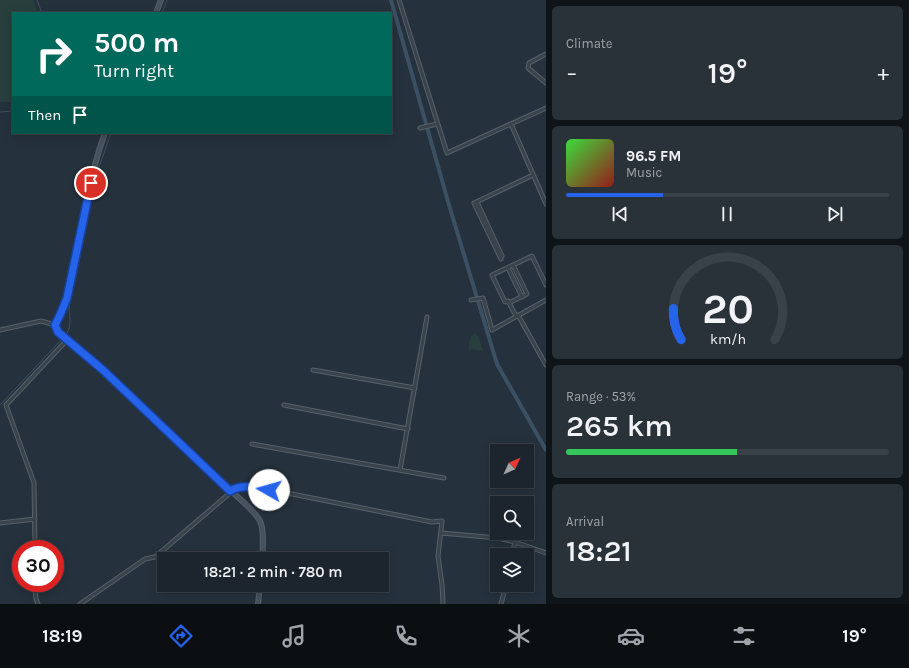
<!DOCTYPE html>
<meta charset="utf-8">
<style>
body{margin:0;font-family:Karla,sans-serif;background:#293139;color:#f1f3f6;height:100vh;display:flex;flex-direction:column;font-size:15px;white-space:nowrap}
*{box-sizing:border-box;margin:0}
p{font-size:13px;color:#a0a5aa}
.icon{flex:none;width:22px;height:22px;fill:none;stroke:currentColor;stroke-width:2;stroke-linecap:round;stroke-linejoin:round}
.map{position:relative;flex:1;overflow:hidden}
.details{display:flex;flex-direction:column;gap:6px;padding:6px;background:#0f1419;width:363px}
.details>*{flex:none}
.top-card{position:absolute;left:12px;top:12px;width:380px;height:122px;border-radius:0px;box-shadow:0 2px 10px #0003,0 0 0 1px #3a4249;background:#00695c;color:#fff;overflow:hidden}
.needle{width:26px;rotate:45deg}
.buttons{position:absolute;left:490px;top:444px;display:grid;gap:8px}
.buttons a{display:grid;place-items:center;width:44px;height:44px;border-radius:0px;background:#1c252d;box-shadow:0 2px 10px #0003,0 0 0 1px #3a4249;font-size:20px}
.speed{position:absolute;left:12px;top:540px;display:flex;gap:8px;font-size:20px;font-weight:700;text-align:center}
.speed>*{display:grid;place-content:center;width:52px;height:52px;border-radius:50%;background:#1c252d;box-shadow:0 2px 10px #0003,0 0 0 1px #3a4249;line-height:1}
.speed .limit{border:6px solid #d22;background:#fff;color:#111}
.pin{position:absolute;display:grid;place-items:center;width:34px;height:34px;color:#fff;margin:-17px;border:2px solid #fff;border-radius:50%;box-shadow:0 1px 4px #0007}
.me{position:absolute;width:44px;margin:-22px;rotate:277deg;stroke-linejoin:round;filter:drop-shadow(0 0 3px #0008)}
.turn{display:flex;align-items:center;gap:14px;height:84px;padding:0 16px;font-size:18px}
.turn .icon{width:52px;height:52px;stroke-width:2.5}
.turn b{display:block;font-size:28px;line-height:34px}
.then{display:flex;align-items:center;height:38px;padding:0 16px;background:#0003;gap:8px;font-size:15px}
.big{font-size:30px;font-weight:600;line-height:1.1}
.details .card{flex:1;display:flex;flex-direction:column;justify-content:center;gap:6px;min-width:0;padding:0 14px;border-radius:6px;background:#293139}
.details .dial{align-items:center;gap:0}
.dial svg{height:104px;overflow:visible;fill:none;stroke:#3a4249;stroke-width:7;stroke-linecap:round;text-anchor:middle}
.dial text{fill:#f1f3f6;stroke:none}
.song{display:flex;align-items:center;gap:12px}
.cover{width:48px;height:48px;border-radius:6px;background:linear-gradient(135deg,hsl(120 70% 55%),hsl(0 70% 35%))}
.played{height:4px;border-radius:2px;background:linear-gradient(90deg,#2563eb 30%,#3a4249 30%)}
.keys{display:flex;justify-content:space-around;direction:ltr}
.heat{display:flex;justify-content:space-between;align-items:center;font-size:22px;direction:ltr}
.charge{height:6px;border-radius:3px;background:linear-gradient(90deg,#34c759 53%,#3a4249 0)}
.trip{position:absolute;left:157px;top:552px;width:232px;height:40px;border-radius:0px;background:#1c252d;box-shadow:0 2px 10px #0003,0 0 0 1px #3a4249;font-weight:600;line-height:40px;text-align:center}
.tab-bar{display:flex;height:64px;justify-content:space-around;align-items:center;background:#0b0f12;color:#a0a5aa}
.tab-bar .icon{width:28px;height:28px}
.tab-bar .on{color:#2563eb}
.tab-bar b{font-size:18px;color:#f1f3f6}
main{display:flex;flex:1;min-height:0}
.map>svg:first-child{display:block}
.green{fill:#283f3e}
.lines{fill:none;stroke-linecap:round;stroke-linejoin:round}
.stream{stroke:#3c5064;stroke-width:1}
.canal{stroke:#3c5064;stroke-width:4}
.street-casing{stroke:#57616a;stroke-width:5}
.secondary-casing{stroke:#57616a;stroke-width:6}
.street{stroke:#39434c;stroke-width:3}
.secondary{stroke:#47525f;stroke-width:4}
.route-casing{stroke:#184099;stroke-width:10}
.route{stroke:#2563eb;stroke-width:7}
</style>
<main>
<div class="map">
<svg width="546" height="604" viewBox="0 0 546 604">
<rect width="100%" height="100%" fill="#25313c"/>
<g class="green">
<path d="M0,0H33L38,13H13V102H0Z"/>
<path d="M474,333L478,336L483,351L469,349C468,345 470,336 474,333Z"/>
</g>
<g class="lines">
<g class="stream">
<path d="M37,0L42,13"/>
<path d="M162,13L167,0"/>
<path d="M0,112L13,111"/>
<path d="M98,170L111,133"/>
<path d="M65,336C72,329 70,318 69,308L97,175"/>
<path d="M0,405L63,338"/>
</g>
<path class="canal" d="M391,0L449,205L497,364L546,450"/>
<defs>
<g id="street">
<path d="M399,0L447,153L546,108"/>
<path d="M546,54L529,63L528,68L546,83"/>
<path d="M511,124L546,204"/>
<path d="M420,128L437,124"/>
<path d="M477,202L502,256"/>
<path d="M501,259L474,203L533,175"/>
<path d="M508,268L522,297"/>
<path d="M471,300L483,298L492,330L546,300"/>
<path d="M509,303L527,294L513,265"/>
<path d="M518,315L546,365"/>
<path d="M516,316L508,301L505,302L492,275L532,256L546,285"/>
<path d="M0,330L41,321L55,325"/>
<path d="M313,370L415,388"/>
<path d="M284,405L408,429"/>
<path d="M252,444L444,478"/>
<path d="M400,470L427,317"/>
<path d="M0,523L35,519"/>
<path d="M441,533L498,538L515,542L546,553"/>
<path d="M35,549L34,483L6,405L67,340"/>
<path d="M512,555L515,542"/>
<path d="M35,583L36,599L38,604"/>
<path d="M80,604L145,559L155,557L237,487H257L432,522L442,521L438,556L442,585L443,604"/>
<path d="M501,604L506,585"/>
</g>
<g id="secondary">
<path d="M156,13L161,0"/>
<path d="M105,133C93,165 86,200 80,234C74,264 71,298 55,325L58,332L103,370L231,491C241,500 253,509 260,521C264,528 263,550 262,559"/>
<path d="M258,604L260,585"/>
</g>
</defs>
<use href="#street" class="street-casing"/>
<use href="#secondary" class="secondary-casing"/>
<use href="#street" class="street"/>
<use href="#secondary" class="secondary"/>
</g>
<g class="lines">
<defs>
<path id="route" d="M91,183L67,298L60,315L55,325L58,332L103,370L230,491C241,484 256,487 269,490"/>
</defs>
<use href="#route" class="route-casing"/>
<use href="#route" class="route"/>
</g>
</svg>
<div class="buttons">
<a><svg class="needle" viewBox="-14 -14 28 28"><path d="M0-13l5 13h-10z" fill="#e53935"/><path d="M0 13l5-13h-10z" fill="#a0a5aa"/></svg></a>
<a><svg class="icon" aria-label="search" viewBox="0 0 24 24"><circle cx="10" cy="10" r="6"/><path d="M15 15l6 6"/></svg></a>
<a><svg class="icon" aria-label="layers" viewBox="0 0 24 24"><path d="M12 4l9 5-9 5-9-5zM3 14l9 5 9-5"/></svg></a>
</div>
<div class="speed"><div class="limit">30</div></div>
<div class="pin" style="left:91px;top:183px;background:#d93025"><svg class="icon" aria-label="arrive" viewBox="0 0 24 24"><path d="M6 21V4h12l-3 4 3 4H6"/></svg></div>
<svg class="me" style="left:269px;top:490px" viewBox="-20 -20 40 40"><circle r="19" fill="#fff"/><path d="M0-13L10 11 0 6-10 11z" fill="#2563eb"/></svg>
<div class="trip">18:21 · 2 min · 780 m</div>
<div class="top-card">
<div class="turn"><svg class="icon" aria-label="right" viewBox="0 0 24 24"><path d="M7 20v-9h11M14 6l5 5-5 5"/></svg><div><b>500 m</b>Turn right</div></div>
<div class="then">Then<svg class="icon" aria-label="arrive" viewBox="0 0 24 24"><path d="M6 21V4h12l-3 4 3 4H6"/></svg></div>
</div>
</div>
<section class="details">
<div class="card"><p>Climate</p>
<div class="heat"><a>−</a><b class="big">19°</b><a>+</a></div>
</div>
<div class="card">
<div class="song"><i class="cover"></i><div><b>96.5 FM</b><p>Music</p></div></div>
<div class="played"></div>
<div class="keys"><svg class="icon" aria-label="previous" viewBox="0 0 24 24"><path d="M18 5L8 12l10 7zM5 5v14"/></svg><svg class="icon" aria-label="pause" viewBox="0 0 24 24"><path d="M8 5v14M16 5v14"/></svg><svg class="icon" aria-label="next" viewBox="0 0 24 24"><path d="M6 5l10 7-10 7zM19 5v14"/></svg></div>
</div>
<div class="card dial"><svg viewBox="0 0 100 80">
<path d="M14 69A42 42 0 1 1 86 69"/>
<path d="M14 69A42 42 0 0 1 8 45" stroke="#2563eb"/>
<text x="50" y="56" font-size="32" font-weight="700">20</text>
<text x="50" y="72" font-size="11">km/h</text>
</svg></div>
<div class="card"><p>Range · 53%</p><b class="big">265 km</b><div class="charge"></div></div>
<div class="card"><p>Arrival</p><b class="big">18:21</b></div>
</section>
</main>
<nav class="tab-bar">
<b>18:19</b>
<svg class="icon on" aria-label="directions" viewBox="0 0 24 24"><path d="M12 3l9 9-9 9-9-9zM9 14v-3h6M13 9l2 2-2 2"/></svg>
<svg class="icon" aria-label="music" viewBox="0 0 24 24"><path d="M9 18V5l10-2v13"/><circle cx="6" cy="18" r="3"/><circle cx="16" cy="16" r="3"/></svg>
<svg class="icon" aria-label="phone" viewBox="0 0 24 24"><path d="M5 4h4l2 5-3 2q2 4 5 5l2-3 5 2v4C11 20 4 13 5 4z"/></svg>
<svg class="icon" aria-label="climate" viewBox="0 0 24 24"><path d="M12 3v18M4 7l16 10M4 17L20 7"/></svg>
<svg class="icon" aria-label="car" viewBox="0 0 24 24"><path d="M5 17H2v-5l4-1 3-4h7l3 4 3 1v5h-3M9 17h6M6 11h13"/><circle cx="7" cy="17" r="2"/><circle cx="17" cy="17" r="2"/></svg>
<svg class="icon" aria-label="filters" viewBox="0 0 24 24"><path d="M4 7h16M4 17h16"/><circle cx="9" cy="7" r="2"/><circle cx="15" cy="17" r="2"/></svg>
<b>19°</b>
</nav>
